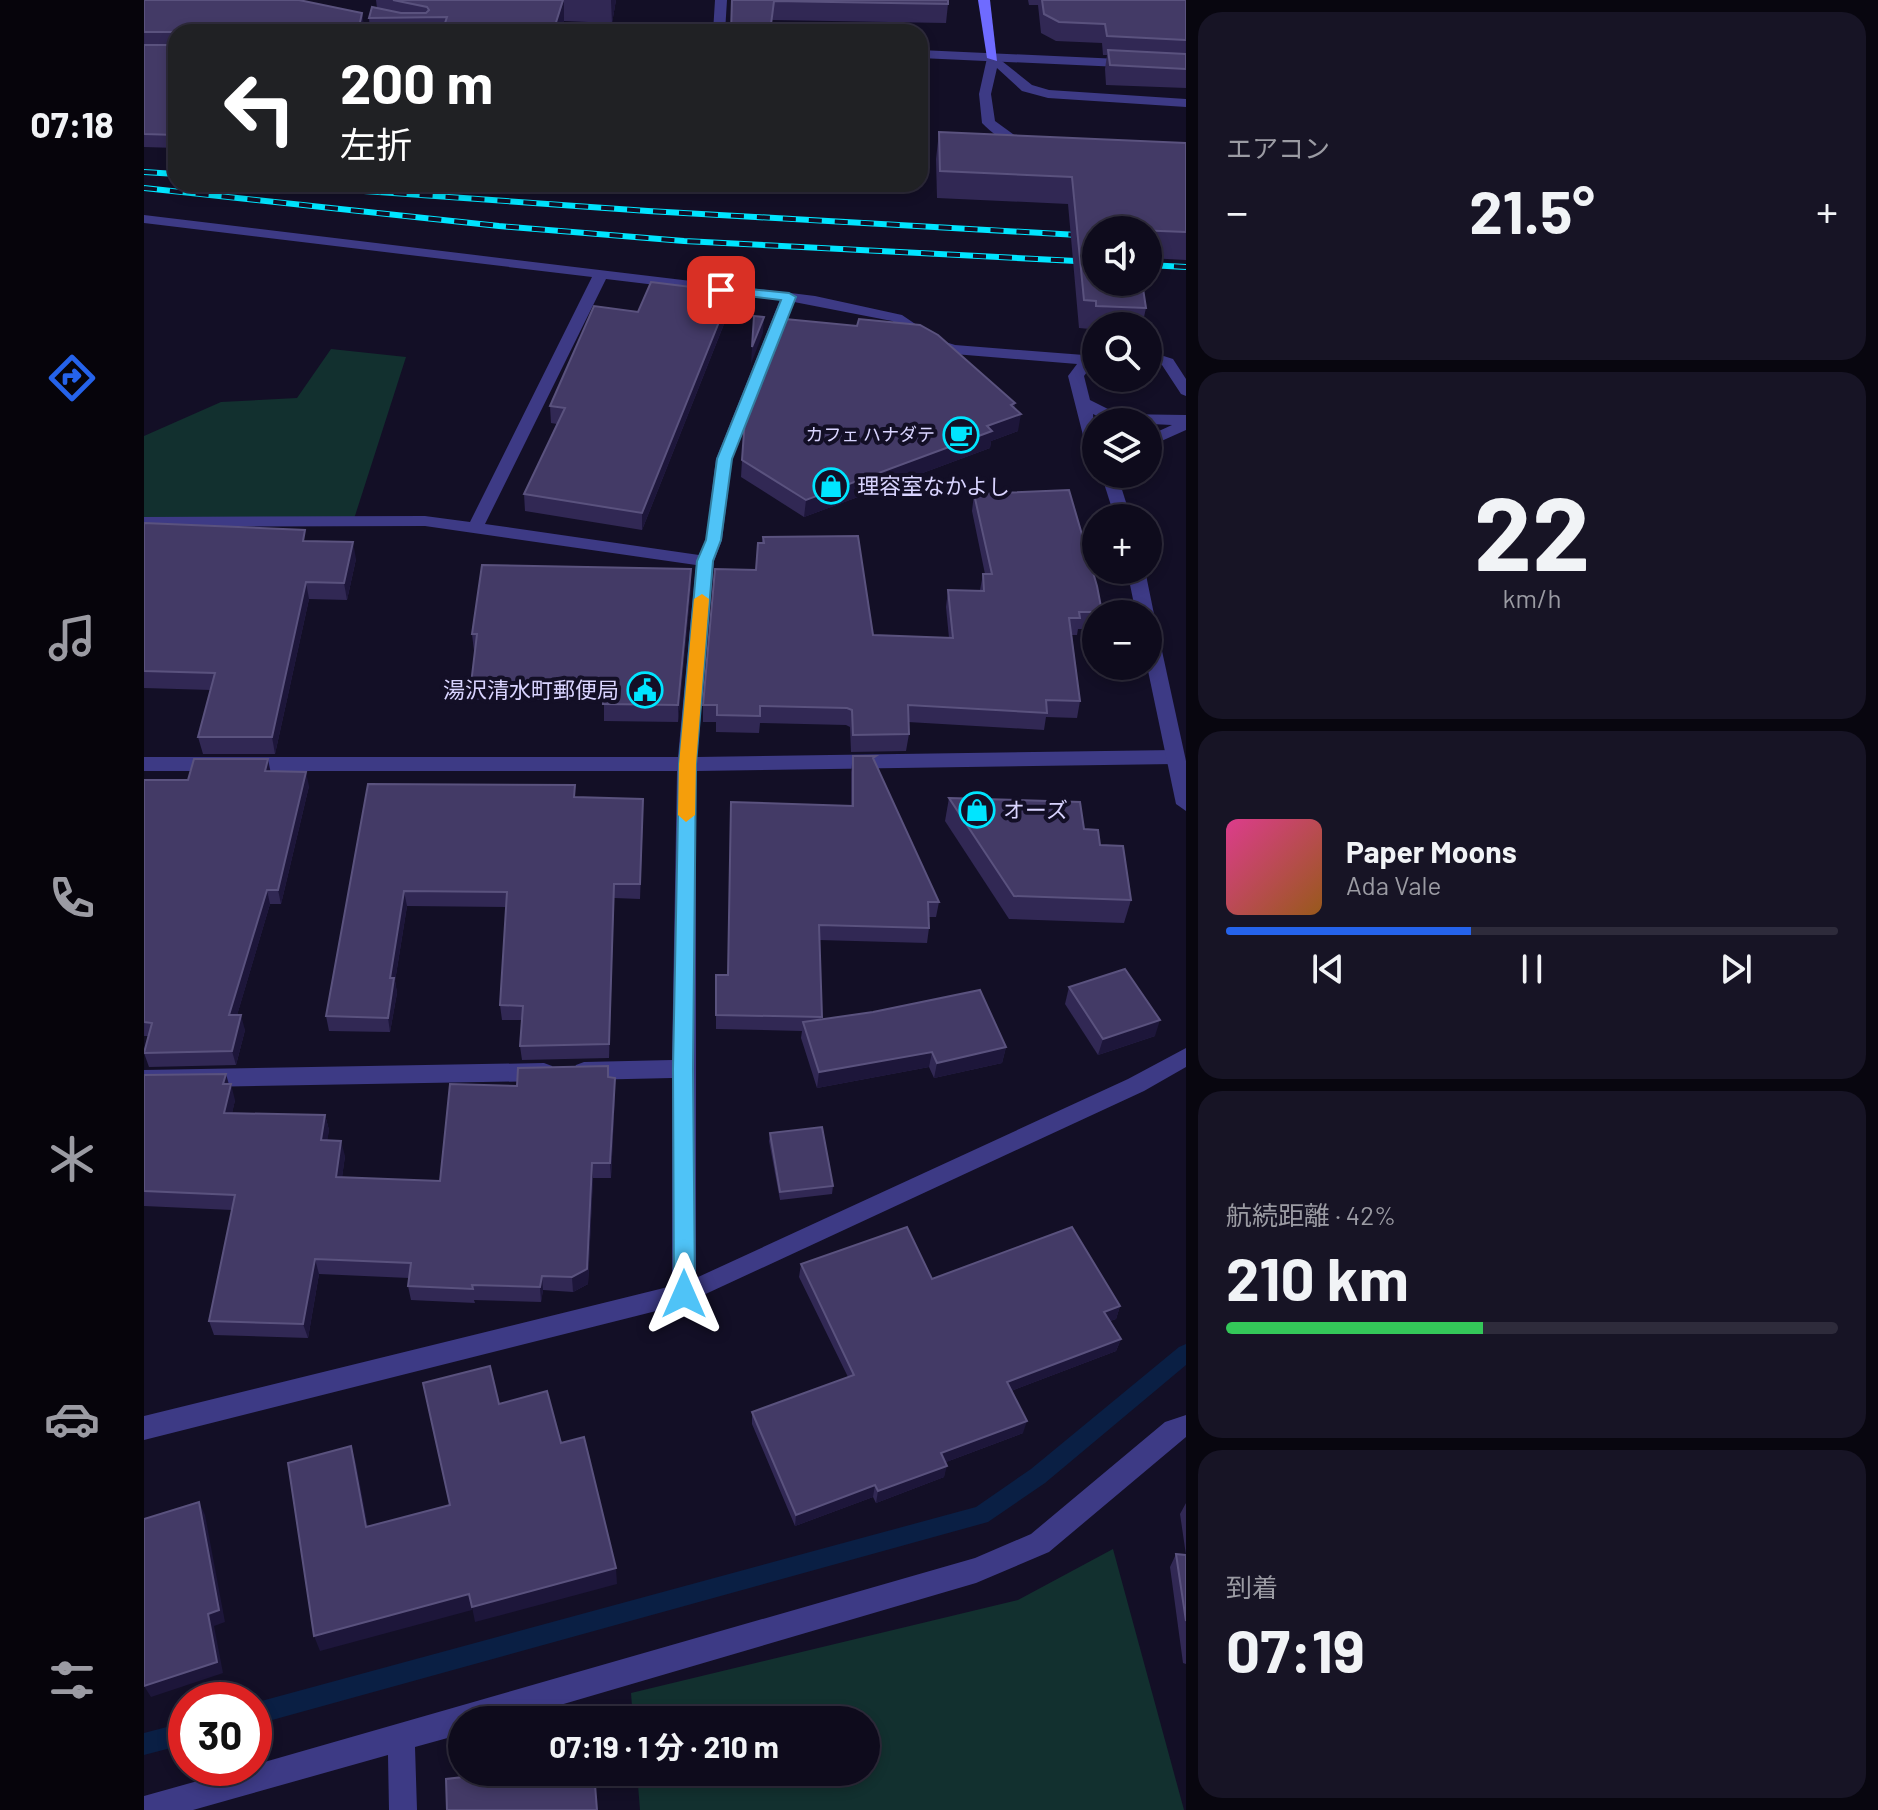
<!DOCTYPE html>
<html lang="ja">
<meta charset="utf-8">
<style>
body{margin:0;font-family:Barlow,"Noto Sans JP",sans-serif;background:#171425;color:#f1f3f6;height:100vh;display:flex;flex-direction:column;font-size:30px;white-space:nowrap}
*{box-sizing:border-box;margin:0}
p{font-size:26px;color:#9b9ba3}
.icon{flex:none;width:44px;height:44px;fill:none;stroke:currentColor;stroke-width:2;stroke-linecap:round;stroke-linejoin:round}
.map{position:relative;flex:1;overflow:hidden}
.sheet{display:flex;flex-direction:column;gap:12px;padding:12px;background:#08060f;width:692px}
.sheet>*{flex:none}
.guide{position:absolute;left:24px;top:24px;width:760px;height:168px;border-radius:24px;box-shadow:0 4px 12px #0003,0 0 0 2px #2e2b3b;background:#202124;color:#fff;overflow:hidden}
.controls{position:absolute;left:938px;top:216px;display:grid;gap:16px}
.controls a{display:grid;place-items:center;width:80px;height:80px;border-radius:50%;background:#0e0b1c;box-shadow:0 4px 12px #0003,0 0 0 2px #2e2b3b;font-size:40px}
.speed{position:absolute;left:24px;top:1682px;display:flex;gap:16px;font-size:40px;font-weight:700;text-align:center}
.speed>*{display:grid;place-content:center;width:104px;height:104px;border-radius:50%;background:#0e0b1c;box-shadow:0 4px 12px #0003,0 0 0 2px #2e2b3b;line-height:1}
.speed .limit{border:12px solid #d22;background:#fff;color:#111}
.pin{position:absolute;display:grid;place-items:center;width:68px;height:68px;color:#fff;margin:-34px;border-radius:16px;box-shadow:0 4px 12px #0006}
.me{position:absolute;width:88px;margin:-44px;rotate:0deg;stroke-linejoin:round;filter:drop-shadow(0 0 6px #0008)}
.turn{display:flex;align-items:center;gap:28px;height:168px;padding:0 40px;font-size:36px}
.turn .icon{width:104px;height:104px;stroke-width:2.5}
.turn b{display:block;font-size:56px;line-height:68px}
.big{font-size:60px;font-weight:700;line-height:1.1}
.sheet .widget{flex:1;display:flex;flex-direction:column;justify-content:center;gap:12px;min-width:0;padding:0 28px;border-radius:24px;background:#171425}
.sheet .dial{align-items:center;gap:0}
.dial b{font-size:104px;line-height:1}
.song{display:flex;align-items:center;gap:24px}
.cover{width:96px;height:96px;border-radius:12px;background:linear-gradient(135deg,hsl(330 70% 55%),hsl(30 70% 35%))}
.played{height:8px;border-radius:4px;background:linear-gradient(90deg,#2563eb 40%,#2e2b3b 40%)}
.keys{display:flex;justify-content:space-around;direction:ltr}
.heat{display:flex;justify-content:space-between;align-items:center;font-size:44px;direction:ltr}
.charge{height:12px;border-radius:6px;background:linear-gradient(90deg,#34c759 42%,#2e2b3b 0)}
.trip{position:absolute;left:304px;top:1706px;width:432px;height:80px;border-radius:40px;background:#0e0b1c;box-shadow:0 4px 12px #0003,0 0 0 2px #2e2b3b;font-weight:700;line-height:80px;text-align:center}
main{display:flex;flex:1;min-height:0}
.dock{display:flex;flex-direction:column;width:144px;justify-content:space-around;align-items:center;background:#06040b;color:#9b9ba3}
.dock .icon{width:56px;height:56px}
.dock .selected{color:#2563eb}
.dock b{font-size:36px;color:#f1f3f6}
.map>svg:first-child{display:block}
.green{fill:#12302f}
.lines{fill:none;stroke-linecap:round;stroke-linejoin:round}
.stream{fill:#0a1f44;fill-rule:evenodd}
.service{fill:#3d3a85;fill-rule:evenodd}
.minor{fill:#3d3a85;fill-rule:evenodd}
.tertiary{fill:#3d3a85;fill-rule:evenodd}
.secondary{fill:#6f6bff;fill-rule:evenodd}
.rail-casing{stroke:#00e5ff;stroke-width:6}
.rail{stroke:#130f26;stroke-width:4;stroke-dasharray:13;stroke-linecap:butt}
.wall{fill:#312854}
.shaded-wall{fill:#1d163a}
.building{fill:#433a66;stroke:#5a527e;stroke-width:2}
.route{fill:#4fc3f7;stroke:#337fa1;stroke-width:2}
.slow{fill:#f59e0b}
.labels{text-anchor:middle;stroke-width:8;stroke-linejoin:round;paint-order:stroke}
.far-poi-label{font-size:18px;fill:#d9d4ff;stroke:#130f26;text-anchor:end}
.poi-label{font-size:22px;fill:#d9d4ff;stroke:#130f26;text-anchor:start}
</style>
<main>
<nav class="dock">
<b>07:18</b>
<svg class="icon selected" aria-label="directions" viewBox="0 0 24 24"><path d="M12 3l9 9-9 9-9-9zM9 14v-3h6M13 9l2 2-2 2"/></svg>
<svg class="icon" aria-label="music" viewBox="0 0 24 24"><path d="M9 18V5l10-2v13"/><circle cx="6" cy="18" r="3"/><circle cx="16" cy="16" r="3"/></svg>
<svg class="icon" aria-label="phone" viewBox="0 0 24 24"><path d="M5 4h4l2 5-3 2q2 4 5 5l2-3 5 2v4C11 20 4 13 5 4z"/></svg>
<svg class="icon" aria-label="climate" viewBox="0 0 24 24"><path d="M12 3v18M4 7l16 10M4 17L20 7"/></svg>
<svg class="icon" aria-label="car" viewBox="0 0 24 24"><path d="M5 17H2v-5l4-1 3-4h7l3 4 3 1v5h-3M9 17h6M6 11h13"/><circle cx="7" cy="17" r="2"/><circle cx="17" cy="17" r="2"/></svg>
<svg class="icon" aria-label="filters" viewBox="0 0 24 24"><path d="M4 7h16M4 17h16"/><circle cx="9" cy="7" r="2"/><circle cx="15" cy="17" r="2"/></svg>
</nav>
<div class="map">
<svg width="1042" height="1810" viewBox="0 0 1042 1810">
<rect width="100%" height="100%" fill="#130f26"/>
<g class="green">
<path d="M187,349L262,357L209,522H0V436L77,402L153,398Z"/>
<path d="M969,1549L1040,1810H496L493,1772H722V1720H489L487,1693L874,1600Z"/>
</g>
<g class="lines">
<g class="stream">
<path d="M1042,1344V1365L901,1483L844,1522L110,1725V1703L832,1507L887,1469L1035,1347Z"/>
<path d="M42,1722V1744L0,1755V1733Z"/>
</g>
<path class="service" d="M571,0H583L581,32H569Z"/>
<g class="minor">
<path d="M849,54L888,85L905,90L1042,99V107L904,98L878,91L853,68L847,94L851,121L873,137L892,145C876,156 850,135 838,123L835,94L843,58Z"/>
<path d="M0,215L671,296L758,315L795,340L811,345L940,355L943,352L952,351V360L940,376L946,400L974,414L1042,415V430L1004,447V436L1028,425L965,422L949,414L952,464L946,463L924,376L933,364L810,354L785,346L748,321L650,302L588,459L578,540L570,561L553,757L1031,750L1040,757L1031,764L552,771V1278L984,1079L1042,1048V1067L1000,1091L540,1304L0,1440V1416L528,1286V1078L440,1080L432,1077L429,1071L432,1065L440,1062L528,1060L533,771H0V757H534L552,565L281,526L0,527V517L281,516L326,522L448,277L0,223ZM462,279L636,300L572,459L562,540L555,555L341,524Z"/>
<path d="M1004,351L1029,359L1042,379V396L1037,394L1018,365L1004,361Z"/>
<path d="M400,1063L408,1066L411,1072L408,1078L400,1081L0,1088V1070Z"/>
<path d="M1042,1415V1437L905,1552L832,1583L365,1720H318V1734L271,1747L273,1810H245L244,1755L49,1810H0V1796L100,1768H110V1765L831,1558L887,1534L1021,1422Z"/>
</g>
<g class="tertiary">
<path d="M776,50L1042,62V70L776,58Z"/>
<path d="M957,474H973L987,518H971Z"/>
<path d="M983,570H1001L1010,614L1007,618L1004,619V614H992Z"/>
<path d="M1004,622L1013,628L1042,761V811L1032,804L1003,666Z"/>
</g>
<path class="secondary" d="M834,0H846L853,61L843,58Z"/>
<defs>
<g id="rail">
<path d="M0,172L32,174"/>
<path d="M120,184L504,211L952,236"/>
<path d="M0,188L355,226L540,241L952,262"/>
<path d="M1004,265L1042,267"/>
</g>
</defs>
<use href="#rail" class="rail-casing"/>
<use href="#rail" class="rail"/>
</g>
<g class="wall">
<path d="M0,0L218,13L220,27L219,32H32V148L0,147Z"/>
<path d="M232,0H472L468,23L420,21L417,32H226L225,18L233,8Z"/>
<path d="M588,0L804,4L802,23L629,20Z"/>
<path d="M884,0H1042V88L962,85L961,69L963,55H959L958,43L912,41L897,33L894,5H885Z"/>
<path d="M795,132L1042,143V260L1004,258V230H952L1002,308L998,326H952V334H947L946,329L935,328L924,204L793,198L792,159Z"/>
<path d="M587,292L586,309L498,530L381,511L380,494L413,424L407,423L406,406L494,312Z"/>
<path d="M871,403L870,408L874,431L847,441L846,448L660,517L597,477L598,460Z"/>
<path d="M830,494L958,612L957,614H952V629H934L933,635H928L936,701L933,718L902,717L900,730L764,722L765,734L762,751L707,752L706,727L702,725L616,723L615,733L572,732V722H559V705L612,570L619,537L729,635L805,638L802,607L804,590H836L839,574H841L828,511Z"/>
<path d="M0,523L163,541L212,559L203,600L165,599L131,754H59L54,737L67,690L0,688Z"/>
<path d="M547,586L534,722L460,721V700H329L327,684L331,651H330L328,634Z"/>
<path d="M709,756L731,763L795,902L792,917H785V928L783,943L675,940L677,1020L862,1047L858,1063L790,1078L785,1067L673,1088L657,1038L658,1031L572,1029V975H584L707,805V772Z"/>
<path d="M126,771L165,786L137,904H126L93,1015L101,1030L92,1065L5,1067L0,1053L4,1036H0V780H44Z"/>
<path d="M224,784L431,785V797L499,814L496,899L470,898L465,1058L378,1060L376,1046L378,1020H358L356,1005L362,907L263,906L251,981L253,993L246,1032L185,1031L182,1016Z"/>
<path d="M805,798L940,829L956,845L987,900L980,923L865,919L801,821Z"/>
<path d="M925,987L1011,1036L954,1055L921,1004Z"/>
<path d="M464,1066V1077L471,1093L467,1178H449L444,1284L429,1292L399,1290L397,1302L330,1300L331,1303L267,1300L264,1286L265,1278L175,1274L164,1338L70,1335L65,1321L88,1210L0,1206V1075L91,1100L88,1113L181,1115L185,1130L183,1140L201,1156L198,1177L296,1181L373,1086Z"/>
<path d="M626,1133L689,1186L688,1194L636,1200L625,1141Z"/>
<path d="M657,1264L788,1279L976,1306L972,1319L966,1321L977,1339L972,1351L867,1391L879,1433L802,1462L800,1477L732,1503L729,1497L651,1526L608,1424V1412L704,1377L655,1277Z"/>
<path d="M1042,1503V1664L1039,1663L1026,1567L1032,1554L1042,1555L1036,1514Z"/>
</g>
<g class="shaded-wall">
<path d="M420,0V21L417,32H409Z"/>
<path d="M467,0H472L468,23L467,1Z"/>
<path d="M218,13L220,27L219,32H214Z"/>
<path d="M587,292L586,309L498,530V513Z"/>
<path d="M620,317L619,333L607,364L608,347Z"/>
<path d="M871,403L869,417L877,414L874,431L847,441L846,448L660,517L662,500Z"/>
<path d="M209,542L212,559L203,600L200,583Z"/>
<path d="M547,569V586L534,722V705Z"/>
<path d="M162,582L165,599L131,754L128,737Z"/>
<path d="M124,759L127,774L121,771Z"/>
<path d="M162,772L165,786L137,904L134,890Z"/>
<path d="M470,884V898L465,1058V1044Z"/>
<path d="M123,890L126,904L89,1029L85,1015Z"/>
<path d="M260,891L263,906L251,981L253,993L246,1032L244,1018L246,978Z"/>
<path d="M97,1015L101,1030L92,1065L88,1051Z"/>
<path d="M1016,1020L1011,1036L954,1055L959,1039Z"/>
<path d="M862,1047L858,1063L790,1078L793,1063Z"/>
<path d="M788,1052L785,1067L673,1088L675,1072Z"/>
<path d="M82,1074L86,1088L87,1084L91,1100L85,1128L80,1113L79,1084Z"/>
<path d="M471,1078V1093L467,1178L466,1163Z"/>
<path d="M181,1115L185,1130L181,1155L177,1140Z"/>
<path d="M197,1141L201,1156L196,1192L192,1177Z"/>
<path d="M448,1163L449,1178L444,1284L429,1292L428,1277Z"/>
<path d="M171,1259L175,1274L164,1338L159,1324Z"/>
<path d="M398,1276L399,1290L397,1302L396,1287Z"/>
<path d="M976,1306L972,1319L956,1324L960,1312Z"/>
<path d="M977,1339L972,1351L859,1394L863,1382Z"/>
<path d="M883,1421L879,1433L794,1465L797,1453Z"/>
<path d="M207,1446L212,1463L227,1543L222,1527Z"/>
<path d="M803,1466L800,1477L732,1503L734,1491Z"/>
<path d="M731,1485L729,1497L651,1526L652,1515Z"/>
<path d="M55,1502L61,1515L81,1622L70,1626L79,1673L7,1697L0,1686L64,1614Z"/>
<path d="M472,1568L473,1584L331,1622L328,1607Z"/>
<path d="M325,1594L328,1610L176,1651L170,1636Z"/>
</g>
<g class="building">
<path d="M0,0H155L218,13L214,32H32V39L31,32H0Z"/>
<path d="M249,0H419L409,32H298L303,17L225,18L228,7L257,13H282L285,10L283,7Z"/>
<path d="M588,0H804V4L630,1L626,32H587Z"/>
<path d="M898,0H1042V40L963,36L961,24L915,22L900,14Z"/>
<path d="M32,43V135L0,134V45H29Z"/>
<path d="M964,50L1042,54V69L966,65Z"/>
<path d="M795,132L1042,143V232L991,230H952V282H998L1002,308L952,306V301L940,300L928,177L796,171Z"/>
<path d="M507,282L587,292L498,513L380,494L421,408L406,406L450,306L494,312Z"/>
<path d="M610,316L620,317L608,347Z"/>
<path d="M641,319L713,326L715,319L776,325L794,335L871,403L867,405L877,414L843,426L848,431L662,500L598,460L601,418Z"/>
<path d="M925,490L953,586L958,612H935L936,618H925L936,701L902,700L903,713L764,705L765,734L709,735L708,710L703,708L616,706V716L573,715V705H559L571,569L612,570L614,543H620L619,537L714,536L729,635L809,638L804,590L840,591L839,574H848L830,494Z"/>
<path d="M0,523L161,530L159,541L209,542L200,583L162,582L128,737H54L71,673L0,671Z"/>
<path d="M338,565L547,569L534,705L459,704L460,683L327,684L333,634H328Z"/>
<path d="M709,756H732L729,758L795,902H784L785,928L675,925L678,1017L572,1015V975H584L587,802L709,806Z"/>
<path d="M50,759H124L121,771L162,772L134,890H123L85,1015H97L88,1051L0,1053L8,1023L0,1022V780H44Z"/>
<path d="M224,784L431,785L430,797L499,799L496,884H470L465,1044L376,1046L379,1006L356,1005L363,892L260,891L246,978H250L244,1018L182,1016Z"/>
<path d="M805,798L936,802L940,829L954,830L956,845L979,846L987,900L870,896Z"/>
<path d="M981,969L1016,1020L959,1039L925,987Z"/>
<path d="M836,990L862,1047L793,1063L788,1052L675,1072L659,1022L729,1012Z"/>
<path d="M464,1066V1077L471,1078L466,1163H448L443,1269L428,1277L398,1276L396,1287L328,1285L329,1289L264,1286L267,1263L171,1259L159,1324L65,1321L91,1195L0,1191V1075L82,1074L79,1084H87L80,1113L181,1115L177,1140L197,1141L192,1177L296,1181L306,1084L373,1086L374,1068Z"/>
<path d="M678,1127L689,1186L636,1192L626,1133Z"/>
<path d="M763,1227L788,1279L928,1227L976,1306L960,1312L977,1339L863,1382L883,1421L797,1453L803,1466L734,1491L731,1485L652,1515L608,1412L710,1375L657,1264Z"/>
<path d="M346,1366L355,1404L403,1391L417,1443L440,1437L472,1568L328,1607L325,1594L170,1636L144,1463L207,1446L222,1527L306,1505L279,1383Z"/>
<path d="M55,1502L75,1610L64,1614L73,1662L0,1686V1519Z"/>
<path d="M1032,1554L1042,1555V1621Z"/>
<path d="M364,1772H450L453,1810H303L302,1779Z"/>
</g>
<path class="route" d="M577,286L645,293L652,297L588,459L577,540L569,561L552,764L549,1069L551,1294L548,1301L540,1304L533,1301L530,1294L529,1069L535,764L553,561L562,540L573,459L637,300L572,292L570,290Z"/>
<path class="slow" d="M558,594L565,599L552,764L551,815L542,822L534,815L535,764L550,599Z"/>
<defs>
<symbol id="cafe-ring" viewBox="-11 -11 22 22"><circle r="9.5" fill="#130f26" stroke="#00e5ff" stroke-width="1.5"/><path d="M-5.5-4.5H6V0H3Q3 3.5 0 3.5H-2.5Q-5.5 3.5-5.5 0ZM3-3.2v2h1.7v-2ZM-6 4.5H4V6H-6Z" fill="#00e5ff"/></symbol>
<symbol id="shop-ring" viewBox="-11 -11 22 22"><circle r="9.5" fill="#130f26" stroke="#00e5ff" stroke-width="1.5"/><path d="M-5-2.5h2.3a2.7 3.5 0 0 1 5.4 0H5L5.5 6h-11ZM-1.5-2.5h3a1.5 2.3 0 0 0-3 0Z" fill="#00e5ff"/></symbol>
<symbol id="civic-ring" viewBox="-11 -11 22 22"><circle r="9.5" fill="#130f26" stroke="#00e5ff" stroke-width="1.5"/><path d="M-.6-6.5H3V-4.5H.6V-3L4-1V1h2V6H-6V1h2V-1L-.6-3ZM-1.2 2.5V6h2.4V2.5Z" fill="#00e5ff"/></symbol>
</defs>
<g fill-rule="evenodd">
<use href="#cafe-ring" x="797" y="415" width="40" height="40"/>
<use href="#shop-ring" x="667" y="466" width="40" height="40"/>
<use href="#civic-ring" x="481" y="670" width="40" height="40"/>
<use href="#shop-ring" x="813" y="790" width="40" height="40"/>
</g>
<g class="labels">
<g class="far-poi-label">
<text x="791" y="441">カフェ ハナダテ</text>
</g>
<g class="poi-label">
<text x="713" y="494">理容室なかよし</text>
<text x="475" y="698" text-anchor="end">湯沢清水町郵便局</text>
<text x="859" y="818">オーズ</text>
</g>
</g>
</svg>
<div class="controls">
<a><svg class="icon" aria-label="sound" viewBox="0 0 24 24"><path d="M4 9h4l5-4v14l-5-4H4zM17 9q2 3 0 6"/></svg></a>
<a><svg class="icon" aria-label="search" viewBox="0 0 24 24"><circle cx="10" cy="10" r="6"/><path d="M15 15l6 6"/></svg></a>
<a><svg class="icon" aria-label="layers" viewBox="0 0 24 24"><path d="M12 4l9 5-9 5-9-5zM3 14l9 5 9-5"/></svg></a>
<a>+</a>
<a>−</a>
</div>
<div class="speed"><div class="limit">30</div></div>
<div class="pin" style="left:577px;top:290px;background:#d93025"><svg class="icon" aria-label="arrive" viewBox="0 0 24 24"><path d="M6 21V4h12l-3 4 3 4H6"/></svg></div>
<svg class="me" style="left:540px;top:1294px" viewBox="-20 -20 40 40"><path d="M0-17L14 15 0 8-14 15z" fill="#4fc3f7" stroke="#fff" stroke-width="4"/></svg>
<div class="trip">07:19 · 1 分 · 210 m</div>
<div class="guide">
<div class="turn"><svg class="icon" aria-label="left" viewBox="0 0 24 24"><path d="M17 20v-9H6M10 6l-5 5 5 5"/></svg><div><b>200 m</b>左折</div></div>
</div>
</div>
<section class="sheet">
<div class="widget"><p>エアコン</p>
<div class="heat"><a>−</a><b class="big">21.5°</b><a>+</a></div>
</div>
<div class="widget dial"><b>22</b><p>km/h</p></div>
<div class="widget">
<div class="song"><i class="cover"></i><div><b>Paper Moons</b><p>Ada Vale</p></div></div>
<div class="played"></div>
<div class="keys"><svg class="icon" aria-label="previous" viewBox="0 0 24 24"><path d="M18 5L8 12l10 7zM5 5v14"/></svg><svg class="icon" aria-label="pause" viewBox="0 0 24 24"><path d="M8 5v14M16 5v14"/></svg><svg class="icon" aria-label="next" viewBox="0 0 24 24"><path d="M6 5l10 7-10 7zM19 5v14"/></svg></div>
</div>
<div class="widget"><p>航続距離 · 42%</p><b class="big">210 km</b><div class="charge"></div></div>
<div class="widget"><p>到着</p><b class="big">07:19</b></div>
</section>
</main>
